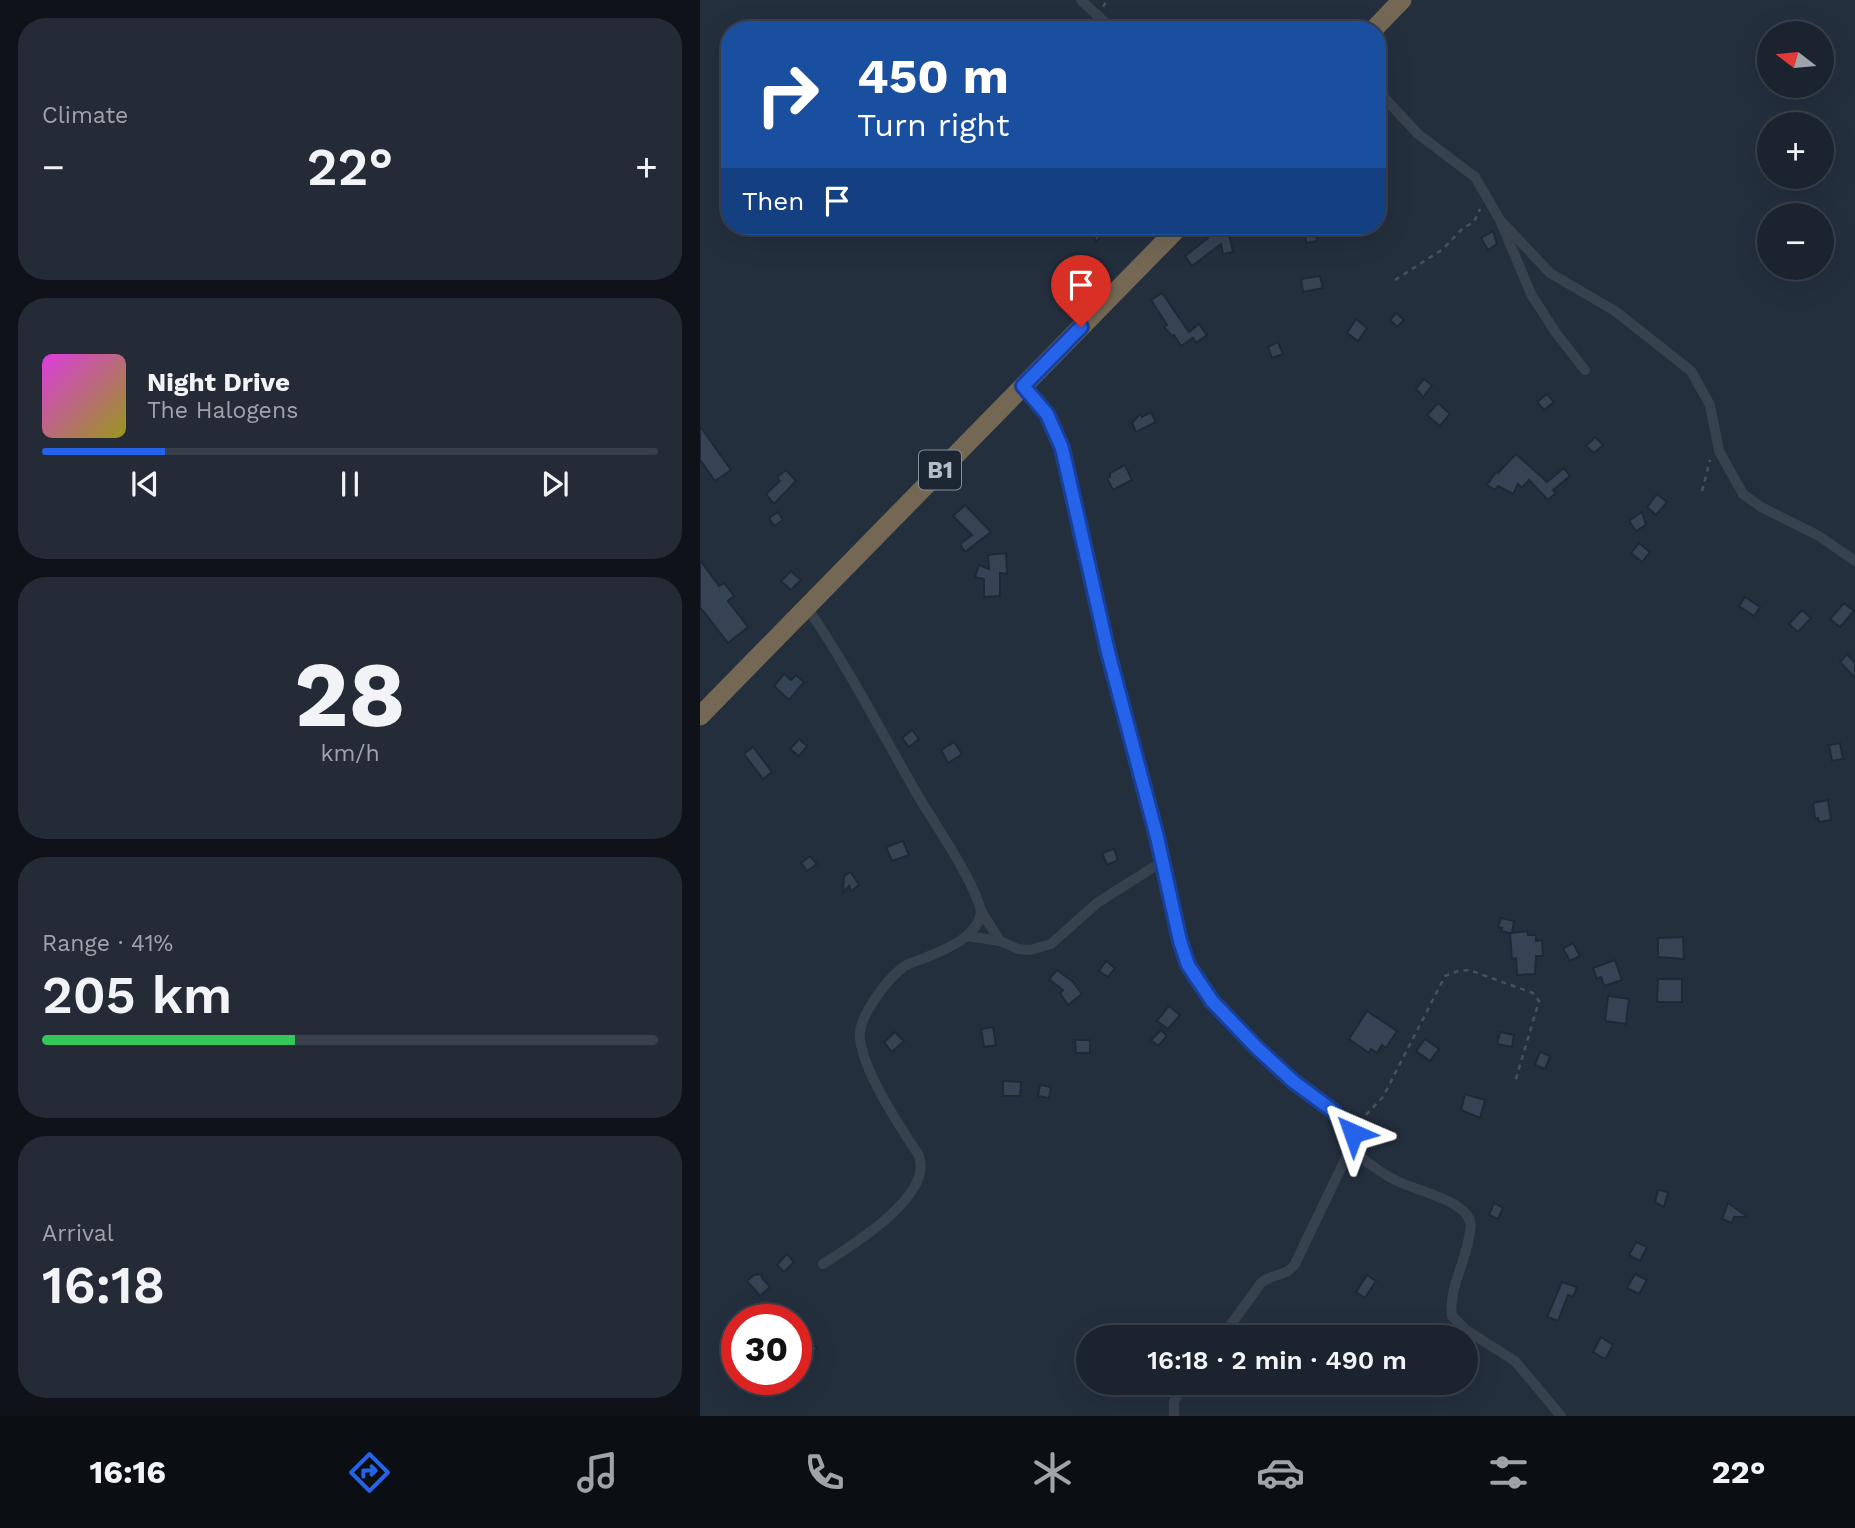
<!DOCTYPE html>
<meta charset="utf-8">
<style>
body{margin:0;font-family:"Work Sans",sans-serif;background:#242b36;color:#f1f3f6;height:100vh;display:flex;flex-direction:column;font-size:26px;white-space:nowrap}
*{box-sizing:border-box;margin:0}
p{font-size:23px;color:#a0a4aa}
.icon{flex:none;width:38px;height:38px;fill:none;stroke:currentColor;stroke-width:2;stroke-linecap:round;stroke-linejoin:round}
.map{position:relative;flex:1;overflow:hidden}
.drawer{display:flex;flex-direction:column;gap:18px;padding:18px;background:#0f1319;width:700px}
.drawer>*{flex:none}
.guide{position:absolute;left:21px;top:21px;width:665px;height:214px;border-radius:28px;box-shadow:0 7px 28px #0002,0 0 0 2px #39404a;background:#1a4fa0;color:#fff;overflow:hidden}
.needle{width:46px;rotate:286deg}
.buttons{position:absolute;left:1057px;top:21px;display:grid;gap:14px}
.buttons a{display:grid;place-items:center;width:77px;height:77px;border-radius:50%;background:#1b232e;box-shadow:0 7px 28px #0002,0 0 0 2px #39404a;font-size:35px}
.speed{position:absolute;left:21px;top:1304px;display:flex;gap:14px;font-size:35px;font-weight:700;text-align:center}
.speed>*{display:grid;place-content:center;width:91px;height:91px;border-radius:50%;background:#1b232e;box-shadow:0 7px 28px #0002,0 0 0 2px #39404a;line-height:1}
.speed .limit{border:10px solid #d22;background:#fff;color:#111}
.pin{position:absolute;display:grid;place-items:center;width:60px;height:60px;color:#fff;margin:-72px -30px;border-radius:50% 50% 50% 0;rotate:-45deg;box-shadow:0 0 7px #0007}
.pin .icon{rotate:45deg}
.me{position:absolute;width:77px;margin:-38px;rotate:317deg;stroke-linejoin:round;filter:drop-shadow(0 0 5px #0008)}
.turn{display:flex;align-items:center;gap:24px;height:147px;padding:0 21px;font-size:32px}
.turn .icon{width:91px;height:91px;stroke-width:2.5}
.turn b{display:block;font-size:49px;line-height:60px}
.then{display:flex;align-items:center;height:66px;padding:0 21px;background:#0003;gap:14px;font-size:26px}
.big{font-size:52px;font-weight:600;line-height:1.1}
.drawer .tile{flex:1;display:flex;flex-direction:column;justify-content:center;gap:10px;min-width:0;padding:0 24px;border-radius:28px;background:#242b36}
.drawer .dial{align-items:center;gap:0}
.dial b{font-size:91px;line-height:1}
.song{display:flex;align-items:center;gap:21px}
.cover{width:84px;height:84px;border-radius:10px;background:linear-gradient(135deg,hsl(300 70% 55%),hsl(60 70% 35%))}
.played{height:7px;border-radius:4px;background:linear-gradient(90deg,#2563eb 20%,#39404a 20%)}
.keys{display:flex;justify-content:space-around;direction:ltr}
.heat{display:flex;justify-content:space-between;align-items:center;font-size:38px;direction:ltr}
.charge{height:10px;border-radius:5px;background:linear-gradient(90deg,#34c759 41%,#39404a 0)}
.trip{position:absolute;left:376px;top:1325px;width:402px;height:70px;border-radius:35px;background:#1b232e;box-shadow:0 7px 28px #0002,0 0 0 2px #39404a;font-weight:600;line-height:70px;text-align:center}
.menu{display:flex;height:112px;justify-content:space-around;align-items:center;background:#0b0e12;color:#a0a4aa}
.menu .icon{width:49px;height:49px}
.menu .selected{color:#2563eb}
.menu b{font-size:32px;color:#f1f3f6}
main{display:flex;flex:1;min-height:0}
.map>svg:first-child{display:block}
.building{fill:#364354;stroke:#1f2835;stroke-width:2}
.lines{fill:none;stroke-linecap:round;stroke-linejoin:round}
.path{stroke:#3f5557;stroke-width:2.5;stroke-dasharray:5 5;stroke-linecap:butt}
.street{stroke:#38414e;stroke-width:10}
.highway{stroke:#746855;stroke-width:19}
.route-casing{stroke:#184099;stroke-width:18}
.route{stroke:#2563eb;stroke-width:12}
.labels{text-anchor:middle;stroke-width:7;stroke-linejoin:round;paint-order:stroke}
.shield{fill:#1d2633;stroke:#878f9c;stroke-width:2}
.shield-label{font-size:23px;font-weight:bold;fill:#b4bcc9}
</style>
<main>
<section class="drawer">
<div class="tile"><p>Climate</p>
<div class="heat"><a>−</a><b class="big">22°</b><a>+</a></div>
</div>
<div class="tile">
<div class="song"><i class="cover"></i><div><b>Night Drive</b><p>The Halogens</p></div></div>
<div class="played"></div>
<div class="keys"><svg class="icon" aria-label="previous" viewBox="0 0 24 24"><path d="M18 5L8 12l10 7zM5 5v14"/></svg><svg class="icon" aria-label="pause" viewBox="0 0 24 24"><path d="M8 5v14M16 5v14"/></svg><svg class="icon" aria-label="next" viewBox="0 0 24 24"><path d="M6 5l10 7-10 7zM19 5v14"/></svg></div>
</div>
<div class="tile dial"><b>28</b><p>km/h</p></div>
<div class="tile"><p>Range · 41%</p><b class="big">205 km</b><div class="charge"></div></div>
<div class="tile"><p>Arrival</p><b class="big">16:18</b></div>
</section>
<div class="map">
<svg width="1155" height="1416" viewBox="0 0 1155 1416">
<rect width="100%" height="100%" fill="#242f3e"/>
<g class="building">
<path d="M385,226H411L396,242L392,232Z"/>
<path d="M517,226H520L530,238L533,252L523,254L521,244L492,266L485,256L508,238L506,235Z"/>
<path d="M615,230L617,241L606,243L605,232Z"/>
<path d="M793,231L797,244L788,250L781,238Z"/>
<path d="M620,276L623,288L603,292L601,279Z"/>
<path d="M462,293L489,332L499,324L507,335L496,343L493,338L481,346L474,335L472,336L464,327L467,325L451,300Z"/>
<path d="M696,313L704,320L697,327L690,320Z"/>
<path d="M656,319L667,328L658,341L647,333Z"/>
<path d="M578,342L583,354L572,358L568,347Z"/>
<path d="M724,379L732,385L723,397L716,389Z"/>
<path d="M847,394L854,402L844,410L837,402Z"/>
<path d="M738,403L750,414L740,426L727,415Z"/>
<path d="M451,412L456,422L436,432L432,423L440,414L442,417Z"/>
<path d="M0,426L31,470L15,481L0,460Z"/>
<path d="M895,437L903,445L894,453L886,446Z"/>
<path d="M816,454L847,482L864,468L870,476L853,490L856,493L848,500L829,480L822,488L818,484L813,494L798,486L795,490L787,485L796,472L798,473Z"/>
<path d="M425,465L432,480L413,490L407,478L410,477V473Z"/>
<path d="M86,470L96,481L74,504L66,494L80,481L77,477Z"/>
<path d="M957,494L967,502L956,515L947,507Z"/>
<path d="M265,505L291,532L265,552L260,544L272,535L253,516Z"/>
<path d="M78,512L83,520L74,526L69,518Z"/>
<path d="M942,512L946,525L936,531L929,521Z"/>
<path d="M939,543L950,552L942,562L931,553Z"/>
<path d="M306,553L307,574L300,573V596L284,597V579L275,577L279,565L289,569L288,555Z"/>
<path d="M0,560L19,586L24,583L34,596L28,601L48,627L28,643L0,607Z"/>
<path d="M91,571L101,580L91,590L81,581Z"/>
<path d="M1045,597L1060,607L1054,616L1039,606Z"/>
<path d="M1144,603L1154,611L1140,627L1130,619Z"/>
<path d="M1102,610L1111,618L1098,632L1089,624Z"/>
<path d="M1147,654L1155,663V678L1140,662Z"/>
<path d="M84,674L91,680L96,675L104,682L89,700L74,686Z"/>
<path d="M212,730L219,739L209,747L202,738Z"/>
<path d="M99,739L107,746L99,756L90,749Z"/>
<path d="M254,742L262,754L248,763L241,750Z"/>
<path d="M1140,743L1143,759L1132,761L1129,745Z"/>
<path d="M53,747L72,772L63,779L44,754Z"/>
<path d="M1128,800L1131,820L1119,822L1118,818L1115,819L1113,803Z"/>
<path d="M203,841L209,855L192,861L186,847Z"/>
<path d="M414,849L418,860L407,865L402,853Z"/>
<path d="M110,856L117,864L107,871L101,863Z"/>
<path d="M151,872L159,885L151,891L149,886L143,893L144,876Z"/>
<path d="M801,918L814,921L812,933L827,931L828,935H836V941L842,940L843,956H836L835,974L817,975L816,958L812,959L810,933L801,931L802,928L798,927Z"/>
<path d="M983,937L984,959L958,957V938Z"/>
<path d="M873,943L880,956L870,961L863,949Z"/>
<path d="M915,960L922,980L904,986L901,977L897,979L893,968Z"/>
<path d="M406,961L415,968L408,977L399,971Z"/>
<path d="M357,970L373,982L382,994L368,1005L360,993L363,990L349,979Z"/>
<path d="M958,979H982V1002H957Z"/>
<path d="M908,996L929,999L926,1024L905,1021Z"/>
<path d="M469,1006L480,1015L468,1029L457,1021Z"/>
<path d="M667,1011L697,1031L686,1048L682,1045L677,1053L671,1049L669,1053L649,1039Z"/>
<path d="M293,1027L296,1045L284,1047L281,1029Z"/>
<path d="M461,1030L467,1036L458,1046L451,1040Z"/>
<path d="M195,1032L204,1041L192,1052L184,1042Z"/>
<path d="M800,1032L814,1035L812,1047L797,1044Z"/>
<path d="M725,1039L739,1049L730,1061L716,1051Z"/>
<path d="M375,1040H390V1053H376Z"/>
<path d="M840,1052L850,1056L845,1069L835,1065Z"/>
<path d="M303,1081L321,1082L320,1096H303Z"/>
<path d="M340,1085L351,1087L349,1098L338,1096Z"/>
<path d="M765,1094L785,1100L780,1118L761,1110Z"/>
<path d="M958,1190L968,1192L964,1207L955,1202Z"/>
<path d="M794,1203L803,1208L798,1219L789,1215Z"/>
<path d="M1028,1203L1048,1217H1034L1032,1223L1022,1219Z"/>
<path d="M936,1242L947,1247L940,1261L929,1255Z"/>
<path d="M87,1254L94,1262L84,1272L77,1265Z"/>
<path d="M61,1274L62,1278L70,1287L60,1296L47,1281L54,1275Z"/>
<path d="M935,1274L947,1280L939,1294L927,1288Z"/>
<path d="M667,1275L676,1281L665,1298L656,1292Z"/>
<path d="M862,1282L877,1287L873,1297L868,1295L858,1321L847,1317Z"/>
<path d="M681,1326L699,1337H673Z"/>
<path d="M901,1337L913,1345L905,1359L893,1352Z"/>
<path d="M107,1340L117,1348L107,1361L96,1352Z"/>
</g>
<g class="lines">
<g class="path">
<path d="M403,7L407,0"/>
<path d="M695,280L743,249L763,228L774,222L780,209"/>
<path d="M1002,491L1010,460"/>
<path d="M659,1122L683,1097L745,976L758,971L769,970L833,993L839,1001L815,1082"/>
</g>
<g class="street">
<path d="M381,0L413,30"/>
<path d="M677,90L718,134L775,177L800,220L831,294L856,333L885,370"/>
<path d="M800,220L850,273L915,311L991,371L1010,405L1019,451L1043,494L1061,507L1119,536L1155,561"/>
<path d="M323,386L347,414L362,448L402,629L457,837L480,941L488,965L512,1001L569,1060L650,1127L653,1137L650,1149L595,1264C586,1277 572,1273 561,1283L522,1337"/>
<path d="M106,606C149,668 182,734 220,799C238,829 273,879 281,911C279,936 247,949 227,957C219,961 209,962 202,968C186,981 157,1018 160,1039C164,1073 199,1125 218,1154C237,1194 151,1246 123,1264"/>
<path d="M281,911L300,941"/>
<path d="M267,936L300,941L318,949L330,950L351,944L397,903L463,861"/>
<path d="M650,1149C664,1160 679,1172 695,1180C713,1190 763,1199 770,1221C772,1226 770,1232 769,1237C765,1263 748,1291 752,1316L766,1330L815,1361L861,1416"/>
<path d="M474,1416V1401L487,1382"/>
</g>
<g class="highway">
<path d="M673,30L702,0"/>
<path d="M0,716L480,226"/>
</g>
</g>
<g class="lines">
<defs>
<path id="route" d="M381,327L323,386L347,414L362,448L408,652L457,837L480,941L488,965L512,1001L556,1047L594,1082L632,1110L650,1127L653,1133"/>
</defs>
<use href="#route" class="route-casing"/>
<use href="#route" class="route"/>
</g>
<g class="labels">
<rect class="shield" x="219" y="450.5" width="42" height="39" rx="5"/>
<g class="shield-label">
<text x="240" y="478">B1</text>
</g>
</g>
</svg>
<div class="buttons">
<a><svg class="needle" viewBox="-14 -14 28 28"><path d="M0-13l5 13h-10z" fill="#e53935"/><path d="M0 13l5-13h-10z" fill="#a0a4aa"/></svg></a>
<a>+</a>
<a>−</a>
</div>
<div class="speed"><div class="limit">30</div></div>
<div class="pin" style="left:381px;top:327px;background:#d93025"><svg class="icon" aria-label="arrive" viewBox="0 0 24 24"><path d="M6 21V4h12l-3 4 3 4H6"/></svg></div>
<svg class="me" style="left:653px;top:1133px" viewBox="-20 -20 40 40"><path d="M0-17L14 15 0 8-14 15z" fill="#2563eb" stroke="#fff" stroke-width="4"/></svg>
<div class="trip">16:18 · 2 min · 490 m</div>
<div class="guide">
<div class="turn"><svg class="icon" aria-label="right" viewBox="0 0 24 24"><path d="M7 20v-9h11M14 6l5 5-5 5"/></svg><div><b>450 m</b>Turn right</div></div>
<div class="then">Then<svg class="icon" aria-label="arrive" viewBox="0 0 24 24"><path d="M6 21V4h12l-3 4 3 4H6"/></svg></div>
</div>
</div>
</main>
<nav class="menu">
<b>16:16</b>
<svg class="icon selected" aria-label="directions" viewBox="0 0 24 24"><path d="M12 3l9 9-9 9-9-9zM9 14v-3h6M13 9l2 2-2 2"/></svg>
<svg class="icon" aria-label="music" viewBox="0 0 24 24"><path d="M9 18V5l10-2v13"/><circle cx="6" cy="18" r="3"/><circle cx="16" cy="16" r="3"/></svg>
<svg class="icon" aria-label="phone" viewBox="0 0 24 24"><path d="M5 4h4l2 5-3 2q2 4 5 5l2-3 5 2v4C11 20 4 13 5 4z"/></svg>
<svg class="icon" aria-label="climate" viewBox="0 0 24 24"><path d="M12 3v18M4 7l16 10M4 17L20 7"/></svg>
<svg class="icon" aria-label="car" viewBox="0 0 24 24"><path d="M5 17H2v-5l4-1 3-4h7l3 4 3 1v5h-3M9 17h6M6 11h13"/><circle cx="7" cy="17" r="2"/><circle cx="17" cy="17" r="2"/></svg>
<svg class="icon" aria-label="filters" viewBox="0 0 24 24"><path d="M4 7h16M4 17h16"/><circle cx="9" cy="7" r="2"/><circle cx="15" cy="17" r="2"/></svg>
<b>22°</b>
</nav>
